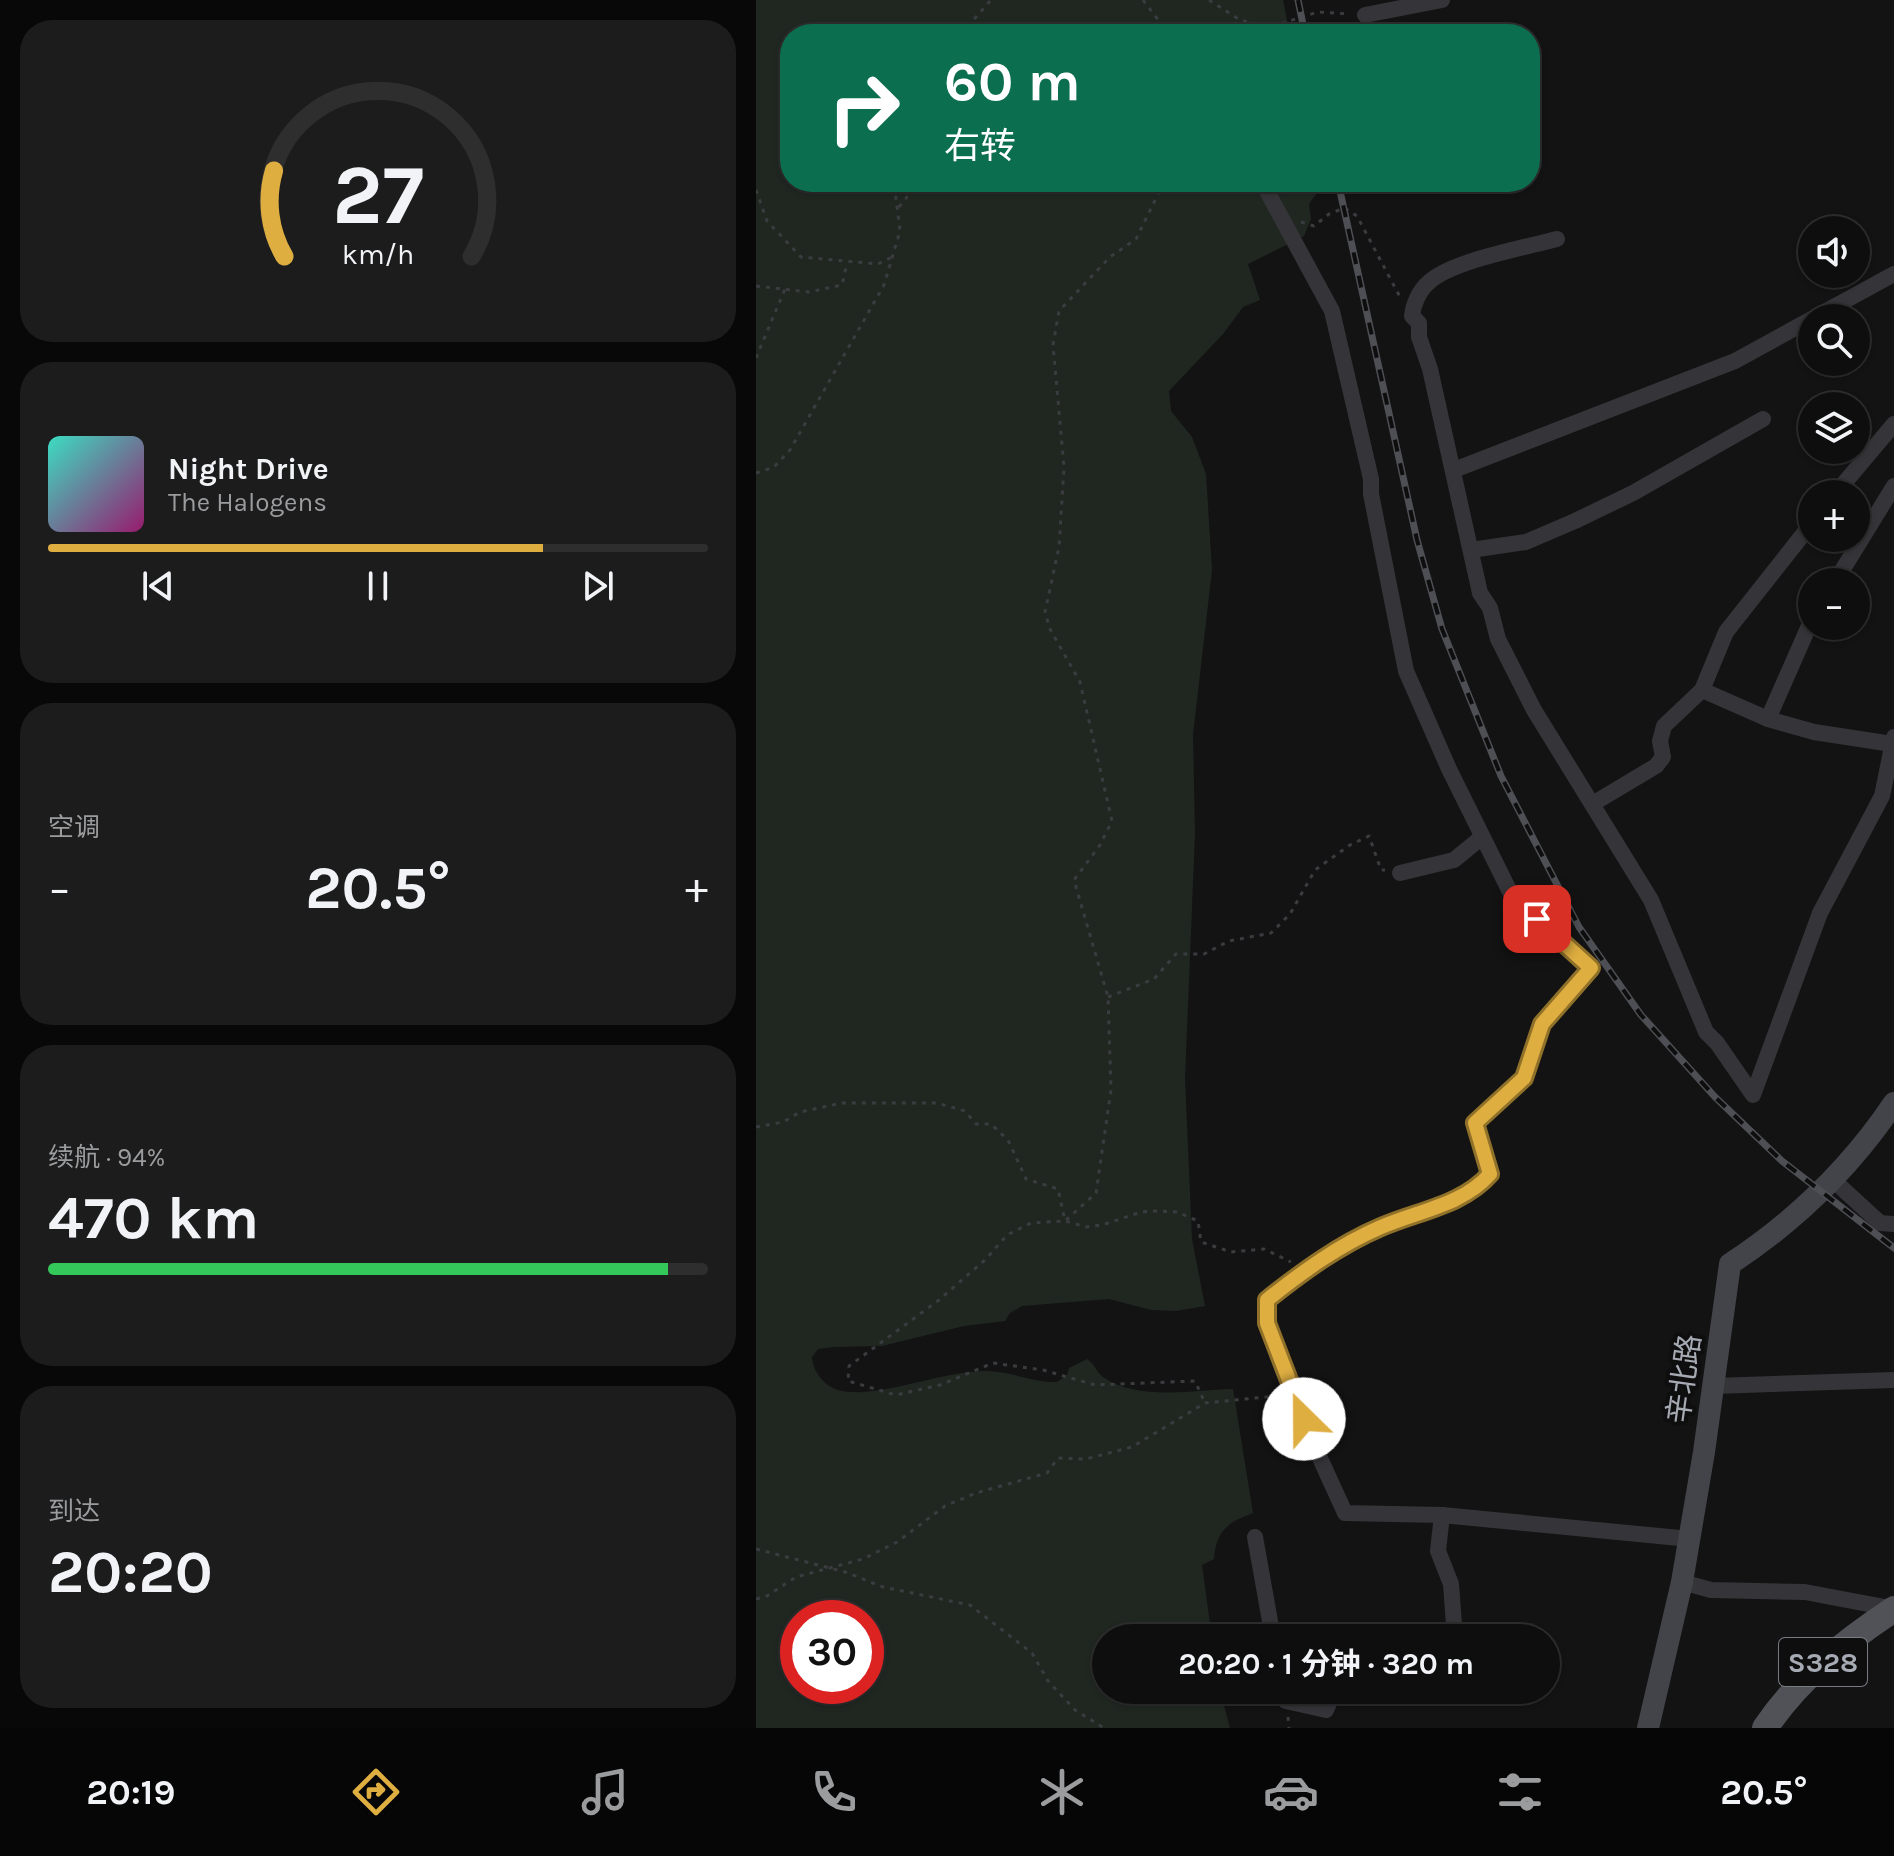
<!DOCTYPE html>
<html lang="zh">
<meta charset="utf-8">
<style>
body{margin:0;font-family:Karla,"Noto Sans SC",sans-serif;background:#1c1c1d;color:#f1f3f6;height:100vh;display:flex;flex-direction:column;font-size:30px;white-space:nowrap}
*{box-sizing:border-box;margin:0}
p{font-size:26px;color:#9b9c9e}
.icon{flex:none;width:44px;height:44px;fill:none;stroke:currentColor;stroke-width:2;stroke-linecap:round;stroke-linejoin:round}
.map{position:relative;flex:1;overflow:hidden}
.panel{display:flex;flex-direction:column;gap:20px;padding:20px;background:#080808;width:756px}
.panel>*{flex:none}
.banner{position:absolute;left:24px;top:24px;width:760px;height:168px;border-radius:32px;box-shadow:0 2px 6px #0004,0 0 0 2px #2e2e2f;background:#0b6e4f;color:#fff;overflow:hidden}
.tools{position:absolute;left:1042px;top:216px;display:grid;gap:16px}
.tools a{display:grid;place-items:center;width:72px;height:72px;border-radius:50%;background:#0e0e0f;box-shadow:0 2px 6px #0004,0 0 0 2px #2e2e2f;font-size:40px}
.speed{position:absolute;left:24px;top:1600px;display:flex;gap:16px;font-size:40px;font-weight:700;text-align:center}
.speed>*{display:grid;place-content:center;width:104px;height:104px;border-radius:50%;background:#0e0e0f;box-shadow:0 2px 6px #0004,0 0 0 2px #2e2e2f;line-height:1}
.speed .limit{border:12px solid #d22;background:#fff;color:#111}
.pin{position:absolute;display:grid;place-items:center;width:68px;height:68px;color:#fff;margin:-34px;border-radius:16px;box-shadow:0 4px 12px #0006}
.me{position:absolute;width:88px;margin:-44px;rotate:337deg;stroke-linejoin:round;filter:drop-shadow(0 0 6px #0008)}
.turn{display:flex;align-items:center;gap:28px;height:168px;padding:0 32px;font-size:36px}
.turn .icon{width:104px;height:104px;stroke-width:2.5}
.turn b{display:block;font-size:56px;line-height:68px}
.big{font-size:60px;font-weight:700;line-height:1.1}
.panel .tile{flex:1;display:flex;flex-direction:column;justify-content:center;gap:12px;min-width:0;padding:0 28px;border-radius:32px;background:#1c1c1d}
.panel .dial{align-items:center;gap:0}
.dial svg{height:208px;overflow:visible;fill:none;stroke:#2e2e2f;stroke-width:7;stroke-linecap:round;text-anchor:middle}
.dial text{fill:#f1f3f6;stroke:none}
.song{display:flex;align-items:center;gap:24px}
.cover{width:96px;height:96px;border-radius:12px;background:linear-gradient(135deg,hsl(170 70% 55%),hsl(320 70% 35%))}
.played{height:8px;border-radius:4px;background:linear-gradient(90deg,#deae41 75%,#2e2e2f 75%)}
.keys{display:flex;justify-content:space-around;direction:ltr}
.heat{display:flex;justify-content:space-between;align-items:center;font-size:44px;direction:ltr}
.charge{height:12px;border-radius:6px;background:linear-gradient(90deg,#34c759 94%,#2e2e2f 0)}
.trip{position:absolute;left:336px;top:1624px;width:468px;height:80px;border-radius:40px;background:#0e0e0f;box-shadow:0 2px 6px #0004,0 0 0 2px #2e2e2f;font-weight:700;line-height:80px;text-align:center}
.tabs{display:flex;height:128px;justify-content:space-around;align-items:center;background:#060606;color:#9b9c9e}
.tabs .icon{width:56px;height:56px}
.tabs .on{color:#deae41}
.tabs b{font-size:36px;color:#f1f3f6}
main{display:flex;flex:1;min-height:0}
.map>svg:first-child{display:block}
.green{fill:#202721;fill-rule:evenodd}
.lines{fill:none;stroke-linecap:round;stroke-linejoin:round}
.path{stroke:#3b3c40;stroke-width:3;stroke-dasharray:4 6;stroke-linecap:butt}
.street{stroke:#353539;stroke-width:16}
.secondary{stroke:#434449;stroke-width:22}
.primary{stroke:#515258;stroke-width:26}
.rail-casing{stroke:#4e4f54;stroke-width:7}
.rail{stroke:#0e0e0f;stroke-width:4;stroke-dasharray:12;stroke-linecap:butt}
.route-casing{stroke:#90712a;stroke-width:20}
.route{stroke:#deae41;stroke-width:14}
.labels{text-anchor:middle;stroke-width:8;stroke-linejoin:round;paint-order:stroke}
.shield{fill:#0e0e0f;stroke:#787b82;stroke-width:2}
.shield-label{font-size:28px;font-weight:bold;fill:#a6aab3}
.street-label{font-size:30px;fill:#a6aab3;stroke:#0e0e0f}
</style>
<main>
<section class="panel">
<div class="tile dial"><svg viewBox="0 0 100 80">
<path d="M14 69A42 42 0 1 1 86 69"/>
<path d="M14 69A42 42 0 0 1 10 36" stroke="#deae41"/>
<text x="50" y="56" font-size="32" font-weight="700">27</text>
<text x="50" y="72" font-size="11">km/h</text>
</svg></div>
<div class="tile">
<div class="song"><i class="cover"></i><div><b>Night Drive</b><p>The Halogens</p></div></div>
<div class="played"></div>
<div class="keys"><svg class="icon" aria-label="previous" viewBox="0 0 24 24"><path d="M18 5L8 12l10 7zM5 5v14"/></svg><svg class="icon" aria-label="pause" viewBox="0 0 24 24"><path d="M8 5v14M16 5v14"/></svg><svg class="icon" aria-label="next" viewBox="0 0 24 24"><path d="M6 5l10 7-10 7zM19 5v14"/></svg></div>
</div>
<div class="tile"><p>空调</p>
<div class="heat"><a>−</a><b class="big">20.5°</b><a>+</a></div>
</div>
<div class="tile"><p>续航 · 94%</p><b class="big">470 km</b><div class="charge"></div></div>
<div class="tile"><p>到达</p><b class="big">20:20</b></div>
</section>
<div class="map">
<svg width="1138" height="1728" viewBox="0 0 1138 1728">
<rect width="100%" height="100%" fill="#131314"/>
<path class="green" d="M0,0H527L534,34H34V182H569L553,204L555,219L548,236L492,264L504,300L487,307L467,334L413,391L415,411L436,437L450,474L456,570L437,735L439,833L429,1079L436,1239L449,1306L420,1311L395,1310L353,1299L266,1306L254,1313L249,1321L208,1326L126,1346L78,1347L62,1349L56,1357C57,1372 69,1388 86,1391C123,1398 184,1372 227,1371C253,1370 276,1383 301,1382L311,1375L313,1368L331,1359C339,1364 340,1372 347,1377C381,1401 437,1390 477,1389L497,1513C472,1522 460,1531 458,1559L446,1565L456,1638H350V1690H464L474,1728H0ZM42,1618H110V1686H42Z"/>
<g class="lines">
<g class="path">
<path d="M387,0L413,34"/>
<path d="M453,0L484,20L514,27L562,12L594,14"/>
<path d="M205,34L235,0"/>
<path d="M408,182L380,239L354,257L303,311L297,345L308,467L303,547L289,612L294,629L324,682L356,821L344,845L318,880L352,997L355,1090L340,1193L309,1221L275,1223L251,1235L230,1259L183,1300L93,1366L92,1381L140,1395L184,1385L237,1363L287,1370L339,1385L439,1381L449,1403"/>
<path d="M0,190L11,221L45,257L122,264L136,257"/>
<path d="M143,207L163,182"/>
<path d="M545,222L558,226L573,214L588,208L601,216L644,297"/>
<path d="M0,286L53,292L86,285L91,263"/>
<path d="M0,358L29,289"/>
<path d="M0,473L18,467L34,450L128,285L144,231L138,182"/>
<path d="M352,997L398,979L420,954H448L473,941L515,933L534,914L559,870L594,845L613,836L625,870H629"/>
<path d="M0,1127L27,1122L44,1112L86,1103H181L209,1111L220,1124H235L252,1140L270,1179L302,1189L309,1221L330,1227L346,1225L385,1212L399,1211L421,1212L442,1221L445,1242L475,1252L508,1249L535,1262"/>
<path d="M0,1549L89,1572L127,1587L214,1605L276,1653L292,1681L319,1710L348,1728"/>
<path d="M0,1599L11,1596L40,1577L107,1559L141,1542L189,1506L220,1493L291,1473L302,1458L330,1459L376,1447L449,1403L520,1396"/>
<path d="M532,1717L533,1728"/>
</g>
<g class="street">
<path d="M609,15L686,0"/>
<path d="M506,182L576,311L615,479V494L650,671L693,769L758,900L802,935L835,968L786,1024L768,1078L719,1123L734,1174C706,1205 662,1211 625,1227C583,1245 546,1272 511,1300C503,1335 572,1474 589,1513L686,1515L934,1539"/>
<path d="M801,239C768,248 694,261 672,283C663,291 657,305 656,316L663,323V337L674,369L724,593L734,608L742,639L778,710L895,900L950,1032L961,1043L997,1095L1064,913L1126,796L1138,737"/>
<path d="M698,470L979,361L1138,274"/>
<path d="M1079,494L1138,424"/>
<path d="M715,550L770,542L819,521L877,493L1007,419"/>
<path d="M1079,582L1138,486"/>
<path d="M946,690L1012,719L1058,732L1136,744"/>
<path d="M1012,719L1056,619"/>
<path d="M838,803L900,766L907,757L904,741L908,726L946,690L970,632L1056,523"/>
<path d="M644,873L698,860L726,837"/>
<path d="M1076,1179L1124,1223L1138,1224"/>
<path d="M958,1386L1138,1380"/>
<path d="M686,1515L682,1551L695,1584L699,1638"/>
<path d="M499,1537L517,1638"/>
<path d="M926,1582L955,1590L1049,1592L1138,1609"/>
<path d="M528,1690L530,1701L570,1710L579,1690"/>
</g>
<path class="secondary" d="M892,1728L926,1582L948,1452L974,1264C1038,1222 1095,1167 1138,1103"/>
<path class="primary" d="M1009,1728C1043,1678 1088,1642 1138,1609"/>
<defs>
<g id="rail">
<path d="M542,0L549,34"/>
<path d="M582,182L661,540L686,629L745,776L823,927L885,1015L959,1097L1026,1161L1138,1248"/>
</g>
</defs>
<use href="#rail" class="rail-casing"/>
<use href="#rail" class="rail"/>
</g>
<g class="lines">
<defs>
<path id="route" d="M548,1419L511,1323V1300C546,1272 583,1245 625,1227C662,1211 707,1205 734,1174L719,1123L768,1078L786,1024L835,968L781,919"/>
</defs>
<use href="#route" class="route-casing"/>
<use href="#route" class="route"/>
</g>
<g class="labels">
<rect class="shield" x="1023" y="1638" width="88" height="48" rx="6"/>
<g class="shield-label">
<text x="1067" y="1672">S328</text>
</g>
<g class="street-label">
<text transform="translate(928 1379) rotate(-82)" y="10">辛北路</text>
</g>
</g>
</svg>
<div class="tools">
<a><svg class="icon" aria-label="sound" viewBox="0 0 24 24"><path d="M4 9h4l5-4v14l-5-4H4zM17 9q2 3 0 6"/></svg></a>
<a><svg class="icon" aria-label="search" viewBox="0 0 24 24"><circle cx="10" cy="10" r="6"/><path d="M15 15l6 6"/></svg></a>
<a><svg class="icon" aria-label="layers" viewBox="0 0 24 24"><path d="M12 4l9 5-9 5-9-5zM3 14l9 5 9-5"/></svg></a>
<a>+</a>
<a>−</a>
</div>
<div class="speed"><div class="limit">30</div></div>
<div class="pin" style="left:781px;top:919px;background:#d93025"><svg class="icon" aria-label="arrive" viewBox="0 0 24 24"><path d="M6 21V4h12l-3 4 3 4H6"/></svg></div>
<svg class="me" style="left:548px;top:1419px" viewBox="-20 -20 40 40"><circle r="19" fill="#fff"/><path d="M0-13L10 11 0 6-10 11z" fill="#deae41"/></svg>
<div class="trip">20:20 · 1 分钟 · 320 m</div>
<div class="banner">
<div class="turn"><svg class="icon" aria-label="right" viewBox="0 0 24 24"><path d="M7 20v-9h11M14 6l5 5-5 5"/></svg><div><b>60 m</b>右转</div></div>
</div>
</div>
</main>
<nav class="tabs">
<b>20:19</b>
<svg class="icon on" aria-label="directions" viewBox="0 0 24 24"><path d="M12 3l9 9-9 9-9-9zM9 14v-3h6M13 9l2 2-2 2"/></svg>
<svg class="icon" aria-label="music" viewBox="0 0 24 24"><path d="M9 18V5l10-2v13"/><circle cx="6" cy="18" r="3"/><circle cx="16" cy="16" r="3"/></svg>
<svg class="icon" aria-label="phone" viewBox="0 0 24 24"><path d="M5 4h4l2 5-3 2q2 4 5 5l2-3 5 2v4C11 20 4 13 5 4z"/></svg>
<svg class="icon" aria-label="climate" viewBox="0 0 24 24"><path d="M12 3v18M4 7l16 10M4 17L20 7"/></svg>
<svg class="icon" aria-label="car" viewBox="0 0 24 24"><path d="M5 17H2v-5l4-1 3-4h7l3 4 3 1v5h-3M9 17h6M6 11h13"/><circle cx="7" cy="17" r="2"/><circle cx="17" cy="17" r="2"/></svg>
<svg class="icon" aria-label="filters" viewBox="0 0 24 24"><path d="M4 7h16M4 17h16"/><circle cx="9" cy="7" r="2"/><circle cx="15" cy="17" r="2"/></svg>
<b>20.5°</b>
</nav>
